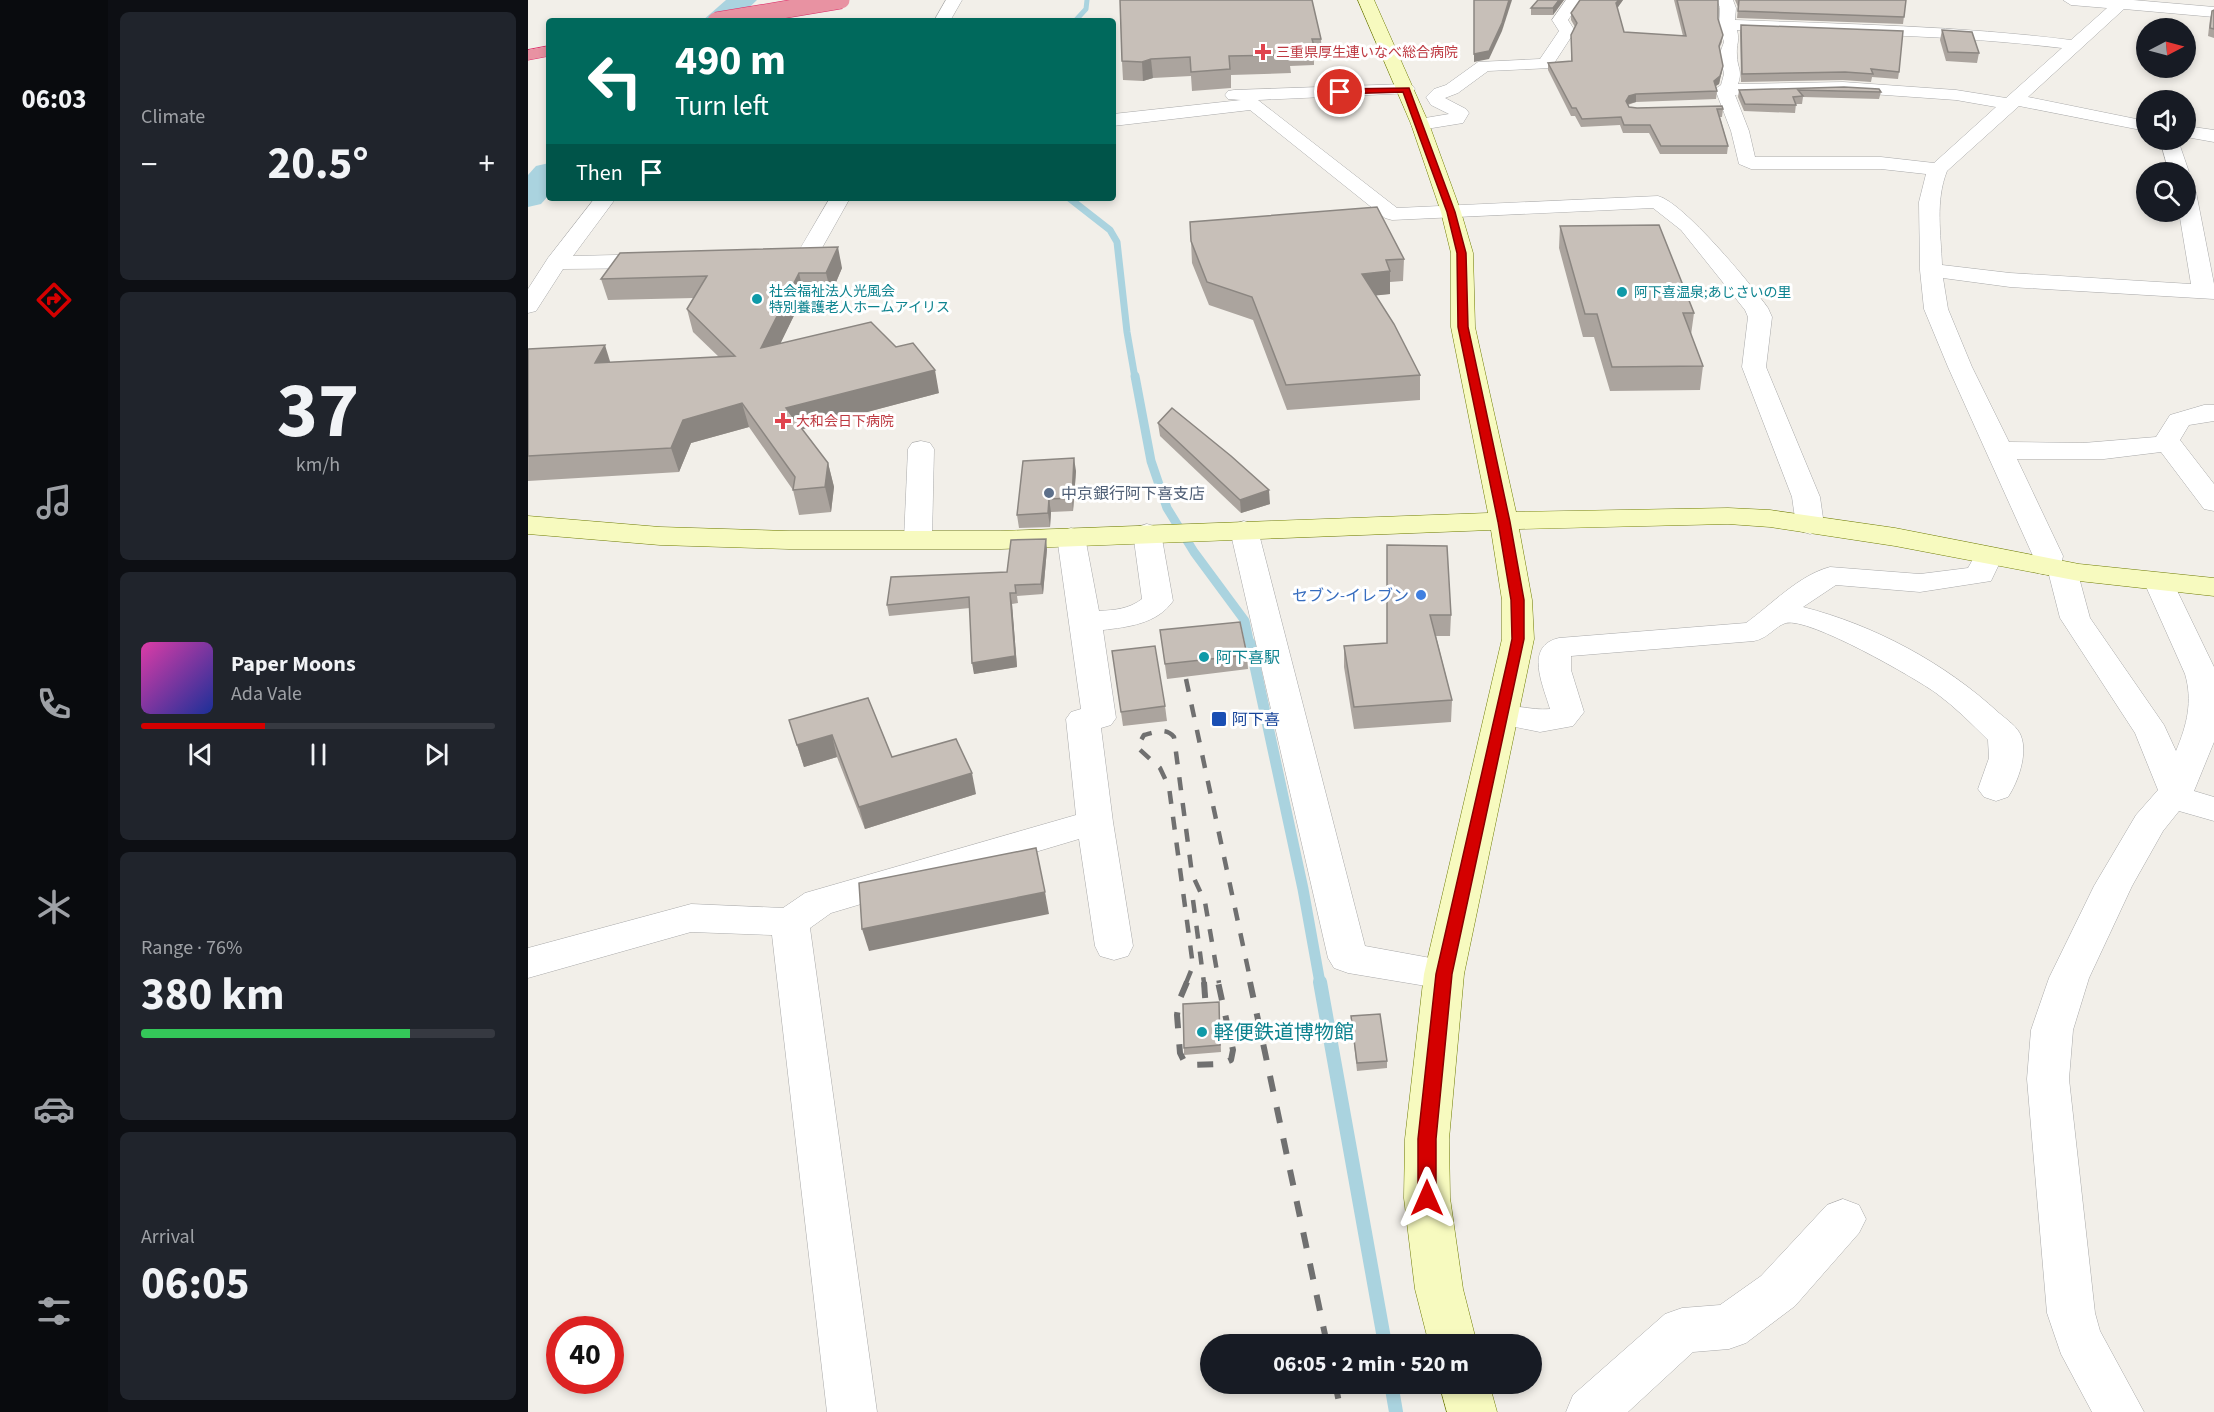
<!DOCTYPE html>
<meta charset="utf-8">
<style>
body{margin:0;font-family:"Source Sans 3","Noto Sans JP",sans-serif;background:#20242c;color:#f1f3f6;height:100vh;display:flex;flex-direction:column;font-size:22px;white-space:nowrap}
*{box-sizing:border-box;margin:0}
p{font-size:20px;color:#9ea1a6}
.icon{flex:none;width:33px;height:33px;fill:none;stroke:currentColor;stroke-width:2;stroke-linecap:round;stroke-linejoin:round}
.map{position:relative;flex:1;overflow:hidden}
.drawer{display:flex;flex-direction:column;gap:12px;padding:12px;background:#0d0f14;width:420px}
.drawer>*{flex:none}
.banner{position:absolute;left:18px;top:18px;width:570px;height:183px;border-radius:6px;box-shadow:0 3px 9px #0003;background:#00695c;color:#fff;overflow:hidden}
.needle{width:39px;rotate:84deg}
.controls{position:absolute;left:1608px;top:18px;display:grid;gap:12px}
.controls a{display:grid;place-items:center;width:60px;height:60px;border-radius:50%;background:#171b24;box-shadow:0 3px 9px #0003;font-size:30px}
.speed{position:absolute;left:18px;top:1316px;display:flex;gap:12px;font-size:30px;font-weight:700;text-align:center}
.speed>*{display:grid;place-content:center;width:78px;height:78px;border-radius:50%;background:#171b24;box-shadow:0 3px 9px #0003;line-height:1}
.speed .limit{border:9px solid #d22;background:#fff;color:#111}
.pin{position:absolute;display:grid;place-items:center;width:51px;height:51px;color:#fff;margin:-26px;border:3px solid #fff;border-radius:50%;box-shadow:0 2px 6px #0007}
.me{position:absolute;width:66px;margin:-33px;rotate:0deg;stroke-linejoin:round;filter:drop-shadow(0 0 4px #0008)}
.turn{display:flex;align-items:center;gap:21px;height:126px;padding:0 30px;font-size:27px}
.turn .icon{width:78px;height:78px;stroke-width:2.5}
.turn b{display:block;font-size:42px;line-height:51px}
.then{display:flex;align-items:center;height:57px;padding:0 30px;background:#0003;gap:12px;font-size:22px}
.big{font-size:45px;font-weight:700;line-height:1.1}
.drawer .card{flex:1;display:flex;flex-direction:column;justify-content:center;gap:9px;min-width:0;padding:0 21px;border-radius:9px;background:#20242c}
.drawer .dial{align-items:center;gap:0}
.dial b{font-size:78px;line-height:1}
.song{display:flex;align-items:center;gap:18px}
.cover{width:72px;height:72px;border-radius:9px;background:linear-gradient(135deg,hsl(320 70% 55%),hsl(230 70% 35%))}
.played{height:6px;border-radius:3px;background:linear-gradient(90deg,#d40000 35%,#363941 35%)}
.keys{display:flex;justify-content:space-around;direction:ltr}
.heat{display:flex;justify-content:space-between;align-items:center;font-size:33px;direction:ltr}
.charge{height:9px;border-radius:4px;background:linear-gradient(90deg,#34c759 76%,#363941 0)}
.trip{position:absolute;left:672px;top:1334px;width:342px;height:60px;border-radius:30px;background:#171b24;box-shadow:0 3px 9px #0003;font-weight:700;line-height:60px;text-align:center}
main{display:flex;flex:1;min-height:0}
.tab-bar{display:flex;flex-direction:column;width:108px;justify-content:space-around;align-items:center;background:#090b0e;color:#9ea1a6}
.tab-bar .icon{width:42px;height:42px}
.tab-bar .selected{color:#d40000}
.tab-bar b{font-size:27px;color:#f1f3f6}
.map>svg:first-child{display:block}
.lines{fill:none;stroke-linecap:round;stroke-linejoin:round}
.stream-far4{stroke:#aad3df;stroke-width:5}
.stream-far3{stroke:#aad3df;stroke-width:7}
.stream-far2{stroke:#aad3df;stroke-width:9}
.stream-far1{stroke:#aad3df;stroke-width:11}
.stream{stroke:#aad3df;stroke-width:14}
.river{fill:#aad3df;fill-rule:evenodd}
.street-casing{stroke:#a9a9a9;stroke-width:1}
.secondary-casing{stroke:#707d05;stroke-width:1}
.highway-casing{stroke:#dc2a67;stroke-width:1}
.street{fill:#fff;fill-rule:evenodd}
.secondary{fill:#f7fabf;fill-rule:evenodd}
.highway{fill:#e892a2;fill-rule:evenodd}
.rail-far1{stroke:#707070;stroke-width:4.5;stroke-dasharray:13 13;stroke-linecap:butt}
.rail{stroke:#707070;stroke-width:6;stroke-dasharray:16 16;stroke-linecap:butt}
.highway-bridge-casing{stroke:#dc2a67;stroke-width:18;stroke-linecap:butt}
.highway-bridge{stroke:#e892a2;stroke-width:17}
.wall{fill:#aba49e}
.shaded-wall{fill:#8b8681}
.building{fill:#c7bfb8;stroke:#8b8681;stroke-width:1.5}
.route{fill:#d40000;stroke:#8a0000;stroke-width:1.5}
.health-dot{fill:#e0444e;stroke:#fff;stroke-width:2}
.culture-dot{fill:#0f9aa8;stroke:#fff;stroke-width:2}
.service-dot{fill:#5c6f8a;stroke:#fff;stroke-width:2}
.shop-dot{fill:#3f7fe0;stroke:#fff;stroke-width:2}
.transit-dot{fill:#1a4fb4;stroke:#fff;stroke-width:2}
.labels{text-anchor:middle;stroke-width:6;stroke-linejoin:round;paint-order:stroke}
.far-health-label{font-size:14px;fill:#be3a42;stroke:#fff;text-anchor:start}
.far-culture-label{font-size:14px;fill:#0d838f;stroke:#fff;text-anchor:start}
.service-label{font-size:16px;fill:#4e5e75;stroke:#fff;text-anchor:start}
.shop-label{font-size:16px;fill:#366cbe;stroke:#fff;text-anchor:end}
.culture-label{font-size:16px;fill:#0d838f;stroke:#fff;text-anchor:start}
.transit-label{font-size:16px;fill:#164399;stroke:#fff;text-anchor:start}
.near-culture-label{font-size:20px;fill:#0d838f;stroke:#fff;text-anchor:start}
</style>
<main>
<nav class="tab-bar">
<b>06:03</b>
<svg class="icon selected" aria-label="directions" viewBox="0 0 24 24"><path d="M12 3l9 9-9 9-9-9zM9 14v-3h6M13 9l2 2-2 2"/></svg>
<svg class="icon" aria-label="music" viewBox="0 0 24 24"><path d="M9 18V5l10-2v13"/><circle cx="6" cy="18" r="3"/><circle cx="16" cy="16" r="3"/></svg>
<svg class="icon" aria-label="phone" viewBox="0 0 24 24"><path d="M5 4h4l2 5-3 2q2 4 5 5l2-3 5 2v4C11 20 4 13 5 4z"/></svg>
<svg class="icon" aria-label="climate" viewBox="0 0 24 24"><path d="M12 3v18M4 7l16 10M4 17L20 7"/></svg>
<svg class="icon" aria-label="car" viewBox="0 0 24 24"><path d="M5 17H2v-5l4-1 3-4h7l3 4 3 1v5h-3M9 17h6M6 11h13"/><circle cx="7" cy="17" r="2"/><circle cx="17" cy="17" r="2"/></svg>
<svg class="icon" aria-label="filters" viewBox="0 0 24 24"><path d="M4 7h16M4 17h16"/><circle cx="9" cy="7" r="2"/><circle cx="15" cy="17" r="2"/></svg>
</nav>
<section class="drawer">
<div class="card"><p>Climate</p>
<div class="heat"><a>−</a><b class="big">20.5°</b><a>+</a></div>
</div>
<div class="card dial"><b>37</b><p>km/h</p></div>
<div class="card">
<div class="song"><i class="cover"></i><div><b>Paper Moons</b><p>Ada Vale</p></div></div>
<div class="played"></div>
<div class="keys"><svg class="icon" aria-label="previous" viewBox="0 0 24 24"><path d="M18 5L8 12l10 7zM5 5v14"/></svg><svg class="icon" aria-label="pause" viewBox="0 0 24 24"><path d="M8 5v14M16 5v14"/></svg><svg class="icon" aria-label="next" viewBox="0 0 24 24"><path d="M6 5l10 7-10 7zM19 5v14"/></svg></div>
</div>
<div class="card"><p>Range · 76%</p><b class="big">380 km</b><div class="charge"></div></div>
<div class="card"><p>Arrival</p><b class="big">06:05</b></div>
</section>
<div class="map">
<svg width="1686" height="1412" viewBox="0 0 1686 1412">
<rect width="100%" height="100%" fill="#f2efe9"/>
<g class="lines">
<path class="stream-far4" d="M547,21L558,9L559,0"/>
<path class="stream-far3" d="M541,198L582,230L589,242L599,332L607,378"/>
<path class="stream-far2" d="M607,376L623,461L639,508L666,552L717,621L722,645"/>
<path class="stream-far1" d="M722,643L775,889L792,983"/>
<g class="stream">
<path d="M792,982L857,1344"/>
<path d="M863,1383L868,1412"/>
</g>
<g class="river">
<path d="M198,0H229L207,21H174Z"/>
<path d="M21,163V195L13,204L0,207V175L8,166Z"/>
</g>
<defs>
<g id="street">
<path d="M418,0H434L422,21H406Z"/>
<path d="M1038,0H1054L1040,20L1047,31L1023,68L960,71L930,93L917,98L938,109L941,113L935,123L892,130L885,128L883,124L885,120L921,114L903,105L898,97L906,89L918,85L950,62L1012,59L1031,31L1024,20Z"/>
<path d="M1189,0H1205L1208,8L1207,20C1319,24 1432,26 1543,40L1579,8L1543,5L1535,0H1605L1686,7V17L1596,9L1500,97L1618,121V131L1491,106L1419,171C1407,201 1413,234 1414,265L1482,273L1663,284L1651,212H1658V186L1665,188L1668,192L1686,284V299L1482,287L1415,278L1420,309L1444,367L1481,442L1555,443L1628,437L1642,415L1676,405H1686V421L1661,425L1652,440L1686,484V511L1676,509L1633,452L1576,459H1489L1535,556L1534,561L1544,564L1549,570L1562,618L1636,725L1648,751C1659,725 1665,701 1657,674L1616,582L1620,576L1631,573L1642,576L1686,667V742L1666,791L1686,797V821L1651,811L1635,831L1604,886L1561,978L1545,1030L1541,1079L1567,1313L1572,1331L1616,1412H1564L1533,1354L1519,1313L1499,1079L1503,1030L1521,978L1566,886L1608,815L1630,790L1607,733L1532,618L1521,575L1509,573L1504,567L1505,556L1420,367L1396,309L1392,270L1391,202L1398,174L1353,169H1223L1211,164L1203,131L1187,89L1193,85L1196,74L1192,53L1196,42L1191,25L1192,8ZM1209,30C1317,34 1426,35 1534,48L1478,98L1428,90L1315,82L1210,84C1215,70 1209,68 1209,55C1208,44 1212,42 1209,30ZM1315,92L1428,100L1468,107L1406,163L1353,157H1227L1221,131L1207,95Z"/>
<path d="M878,84L884,85L887,89L884,93L730,100L869,208L1130,196C1155,202 1223,284 1240,308L1244,317L1238,367L1292,497L1296,525L1292,531L1282,534L1272,531L1268,525L1264,497L1214,367L1220,317L1217,310L1153,230L1125,208L864,220L857,218L722,110L585,126V114L713,100L700,99L697,95L700,91L706,90Z"/>
<path d="M1658,126L1686,130V142L1658,137Z"/>
<path d="M1632,140H1650L1661,172L1658,176V172H1641Z"/>
<path d="M67,198H88L45,256L131,254L139,256L142,261L139,266L131,268L35,269L8,311L0,313V289L20,258Z"/>
<path d="M302,198H322L285,264L277,266L238,264L235,259L238,254L270,252Z"/>
<path d="M393,441L402,443L406,449L404,539L400,545L390,548L380,545L376,539L380,449L384,443Z"/>
<path d="M716,521L726,524L730,530L837,946L930,963L936,974L930,985L916,989L820,973L806,968L800,958L702,530L706,524Z"/>
<path d="M619,524L629,527L633,533L645,601C629,624 600,627 575,630L588,718L583,725L573,728L585,822L605,946L600,956L586,960L572,956L567,946L551,839L303,913L282,928L349,1412H299L244,935L163,932L0,978V948L163,904L255,908L277,893L548,815L538,719L543,712L553,709L529,537L533,531L543,528L553,531L557,537L571,611C587,610 601,609 614,599L605,533L609,527Z"/>
<path d="M1460,547L1470,550L1475,556L1463,581L1392,592L1308,585L1275,607C1346,625 1417,663 1471,713C1478,719 1490,727 1493,736C1500,754 1490,782 1480,797L1468,801L1456,797L1450,789L1461,758L1460,740C1444,724 1427,707 1408,693C1387,678 1281,617 1258,623C1247,626 1241,638 1226,641L1043,656V670L1056,712L1045,726L1012,732L963,722L958,715L963,708C983,702 1002,711 1022,709C1015,685 996,646 1031,638L1218,623C1243,605 1271,575 1302,567L1392,574L1440,568L1450,550Z"/>
<path d="M1315,1199L1331,1205L1338,1219L1331,1233L1267,1306L1218,1343L1201,1349L1165,1352L1100,1412H1038L1045,1395L1137,1314L1154,1308L1192,1305L1233,1276L1299,1205Z"/>
</g>
<g id="secondary">
<path d="M830,0H846L901,124L933,212L945,253L947,327L988,512L1200,508L1242,510L1367,528L1551,564L1686,578V596L1551,581L1367,546L1242,527L1200,524L991,529L1004,600L1006,639L936,974L921,1139L922,1198L935,1289L949,1344H901L887,1289L876,1198L877,1139L896,974L974,639V600L963,530L473,549H261L132,545L0,534V516L132,527L261,531H473L960,513L923,327V253L913,212L883,124Z"/>
<path d="M911,1383H961L969,1412H919Z"/>
</g>
<path id="highway" d="M21,46V56L0,60V50Z"/>
</defs>
<use href="#street" class="street-casing"/>
<use href="#secondary" class="secondary-casing"/>
<use href="#highway" class="highway-casing"/>
<use href="#street" class="street"/>
<use href="#secondary" class="secondary"/>
<use href="#highway" class="highway"/>
<g class="rail-far1">
<path d="M658,679L723,983"/>
<path d="M665,900L676,983"/>
<path d="M658,983L665,966L641,787L632,768L609,747L616,735C627,732 638,727 646,737L664,874L677,902L691,983"/>
</g>
<g class="rail">
<path d="M659,982L651,1001L649,1015L652,1053L656,1061L664,1065L694,1064L703,1060L705,1050L690,982"/>
<path d="M676,982L678,1010"/>
<path d="M722,982L799,1344"/>
<path d="M807,1383L813,1412"/>
</g>
<defs>
<path id="highway-bridge" d="M188,21L313,0"/>
</defs>
<use href="#highway-bridge" class="highway-bridge-casing"/>
<use href="#highway-bridge" class="highway-bridge"/>
</g>
<g class="wall">
<path d="M592,0L793,39L794,58H786V65L762,66L763,73L703,75V88L664,91L663,76L625,78L615,81L595,80L594,61Z"/>
<path d="M1010,0H1036L1025,15H1003V8Z"/>
<path d="M1052,0H1095L1089,8L1096,32L1155,36L1146,0H1190V19L1194,42L1191,49L1195,66L1191,84L1187,86L1189,91L1188,99L1108,102L1100,105L1101,107L1109,108L1195,109L1194,117H1192L1200,146L1199,154H1132L1121,133H1095L1092,125L1053,127L1047,116H1043L1020,70V63L1043,61V35L1047,27L1043,20V13Z"/>
<path d="M1207,0H1378L1375,24L1209,18L1210,7Z"/>
<path d="M1686,10V38L1680,36L1682,19L1684,11Z"/>
<path d="M1213,25L1371,72L1370,79L1344,77L1343,82L1315,80L1213,82L1212,32Z"/>
<path d="M1414,30L1451,53L1449,63L1418,61L1412,40Z"/>
<path d="M1316,87L1353,92L1351,99L1275,97L1274,104H1268L1267,113L1216,111L1210,97L1211,90Z"/>
<path d="M1032,226L1166,313L1163,335L1175,366L1172,390L1082,391L1066,337H1055L1031,248Z"/>
<path d="M663,241L876,259L875,281L862,282V294L847,295L892,375V400L759,410L725,320L681,305L664,263Z"/>
<path d="M314,268L303,294L276,295L252,344L411,393L274,429L300,463L306,487L303,512L271,515L265,490L221,427L163,443L151,472L0,481V349L82,362L191,357L165,332L159,309L166,298L80,300L73,279Z"/>
<path d="M630,423L742,504L713,513L632,436Z"/>
<path d="M548,471L545,511L523,512L522,527L491,528L489,515Z"/>
<path d="M859,545L923,615L922,636H908L924,700L923,722L826,729L816,667V646L859,643Z"/>
<path d="M519,549L515,594L489,596L490,603L484,604L489,667L446,674L442,608L361,616L359,605L479,572Z"/>
<path d="M632,630L719,655L720,669L639,679Z"/>
<path d="M584,651L637,706L639,721L595,726Z"/>
<path d="M261,720L364,757L448,794L337,829L309,757L276,767Z"/>
<path d="M691,1002L693,1052L656,1055V1048Z"/>
<path d="M823,1016L859,1061V1068L829,1071Z"/>
</g>
<g class="shaded-wall">
<path d="M981,0H984L974,31L961,59L946,62V54Z"/>
<path d="M1031,0H1036L1025,15V8Z"/>
<path d="M1091,0H1095L1088,10V3Z"/>
<path d="M623,59L625,78L615,81L614,62Z"/>
<path d="M1195,66L1191,84L1185,88L1186,81Z"/>
<path d="M1108,94V102L1100,104L1097,109L1098,101L1101,96Z"/>
<path d="M310,247L314,268L303,294L298,273Z"/>
<path d="M862,271V294L834,297V274Z"/>
<path d="M271,273L276,295L239,371L233,348Z"/>
<path d="M77,345L84,368L67,363Z"/>
<path d="M407,370L411,393L264,432L258,408Z"/>
<path d="M214,403L221,427L163,443L151,472L143,448L155,420Z"/>
<path d="M546,458L548,471L545,511L544,498Z"/>
<path d="M300,463L306,487L303,512L297,487Z"/>
<path d="M741,490L742,504L713,513L712,500Z"/>
<path d="M521,499L523,512L522,527L520,513Z"/>
<path d="M518,539L519,549L515,594L513,584Z"/>
<path d="M482,593L484,604L489,667L446,674L444,663Z"/>
<path d="M304,735L309,757L276,767L269,745Z"/>
<path d="M444,773L448,794L337,829L331,807Z"/>
<path d="M517,892L521,914L341,951L334,929Z"/>
</g>
<g class="building">
<path d="M592,0H784L793,39H784L786,46L761,47L762,55L701,56L702,69L663,72L662,57L623,59L614,62L594,61Z"/>
<path d="M946,0H981L974,23L961,51L946,54Z"/>
<path d="M1010,0H1031L1025,8H1003Z"/>
<path d="M1052,0H1091L1088,3L1096,32L1158,36L1149,0H1190V19L1195,35L1191,46L1195,66L1192,76L1186,81L1189,91L1108,94L1101,96L1098,101L1101,107L1109,108L1194,106L1195,109H1189L1200,146H1133L1122,125H1096L1093,117L1054,119L1048,108H1044L1020,63L1044,61L1043,35L1049,23L1043,13Z"/>
<path d="M1211,0H1378L1376,17L1210,11Z"/>
<path d="M1686,10V29L1682,28L1684,11Z"/>
<path d="M1213,25L1375,31L1371,72L1343,69L1345,74L1317,72L1214,74Z"/>
<path d="M1414,30L1444,32L1451,53L1420,52Z"/>
<path d="M1316,87L1351,89L1353,92L1270,90L1275,96L1265,97L1268,105L1217,104L1211,90Z"/>
<path d="M849,207L876,259L858,260L862,271L834,274L866,324L892,375L758,385L724,297L679,282L663,241L662,222Z"/>
<path d="M1131,225L1166,313H1155L1175,366L1084,367L1069,314H1057L1032,226Z"/>
<path d="M310,247L298,273H271L233,348L343,322L368,347L385,343L407,370L258,408L300,463L297,487L265,490L267,477L214,403L155,420L143,448L0,456V349L77,345L67,363L207,356L159,309L179,276L73,279L92,253Z"/>
<path d="M644,408L703,456L741,490L712,500L630,423Z"/>
<path d="M546,458L544,498L521,499L520,513L489,515L495,461Z"/>
<path d="M518,539L513,584L487,585L488,593H482L487,656L444,663L441,597L359,605L363,577L479,572L483,540Z"/>
<path d="M859,545L919,546L923,615H902L924,700L826,707L816,646L859,643Z"/>
<path d="M712,622L719,655L637,664L632,630Z"/>
<path d="M627,646L637,706L593,712L584,651Z"/>
<path d="M340,698L364,757L428,739L444,773L331,807L304,735L269,745L261,720Z"/>
<path d="M508,848L517,892L334,929L331,883Z"/>
<path d="M691,1002L692,1045L656,1048L655,1004Z"/>
<path d="M852,1014L859,1061L829,1063L823,1016Z"/>
</g>
<path class="route" d="M881,88L927,212L938,253L940,327L982,522L996,600V639L924,974L908,1139V1198L906,1204L899,1206L892,1204L890,1198V1139L908,974L980,658L984,639L983,600L970,522L930,327L929,253L919,212L875,92L812,94L808,92L812,89Z"/>
<g class="health-dot">
<path d="M732 43h6v6h6v6h-6v6h-6v-6h-6v-6h6z"/>
<path d="M252 412h6v6h6v6h-6v6h-6v-6h-6v-6h6z"/>
</g>
<g class="culture-dot">
<circle cx="1094" cy="292" r="6"/>
<circle cx="229" cy="299" r="6"/>
<circle cx="676" cy="657" r="6"/>
<circle cx="674" cy="1032" r="6"/>
</g>
<circle class="service-dot" cx="521" cy="493" r="6"/>
<circle class="shop-dot" cx="893" cy="595" r="6"/>
<rect class="transit-dot" x="683" y="711" width="16" height="16" rx="3"/>
<g class="labels">
<g class="far-health-label">
<text x="748" y="57">三重県厚生連いなべ総合病院</text>
<text x="268" y="426">大和会日下病院</text>
</g>
<g class="far-culture-label">
<text x="241" y="296">社会福祉法人光風会<tspan x="241" dy="16">特別養護老人ホームアイリス</tspan></text>
<text x="1106" y="297">阿下喜温泉;あじさいの里</text>
</g>
<g class="service-label">
<text x="533" y="499">中京銀行阿下喜支店</text>
</g>
<g class="shop-label">
<text x="881" y="601">セブン-イレブン</text>
</g>
<g class="culture-label">
<text x="688" y="663">阿下喜駅</text>
</g>
<g class="transit-label">
<text x="704" y="725">阿下喜</text>
</g>
<g class="near-culture-label">
<text x="686" y="1039">軽便鉄道博物館</text>
</g>
</g>
</svg>
<div class="controls">
<a><svg class="needle" viewBox="-14 -14 28 28"><path d="M0-13l5 13h-10z" fill="#e53935"/><path d="M0 13l5-13h-10z" fill="#9ea1a6"/></svg></a>
<a><svg class="icon" aria-label="sound" viewBox="0 0 24 24"><path d="M4 9h4l5-4v14l-5-4H4zM17 9q2 3 0 6"/></svg></a>
<a><svg class="icon" aria-label="search" viewBox="0 0 24 24"><circle cx="10" cy="10" r="6"/><path d="M15 15l6 6"/></svg></a>
</div>
<div class="speed"><div class="limit">40</div></div>
<div class="pin" style="left:812px;top:92px;background:#d93025"><svg class="icon" aria-label="arrive" viewBox="0 0 24 24"><path d="M6 21V4h12l-3 4 3 4H6"/></svg></div>
<svg class="me" style="left:899px;top:1198px" viewBox="-20 -20 40 40"><path d="M0-17L14 15 0 8-14 15z" fill="#d40000" stroke="#fff" stroke-width="4"/></svg>
<div class="trip">06:05 · 2 min · 520 m</div>
<div class="banner">
<div class="turn"><svg class="icon" aria-label="left" viewBox="0 0 24 24"><path d="M17 20v-9H6M10 6l-5 5 5 5"/></svg><div><b>490 m</b>Turn left</div></div>
<div class="then">Then<svg class="icon" aria-label="arrive" viewBox="0 0 24 24"><path d="M6 21V4h12l-3 4 3 4H6"/></svg></div>
</div>
</div>
</main>
